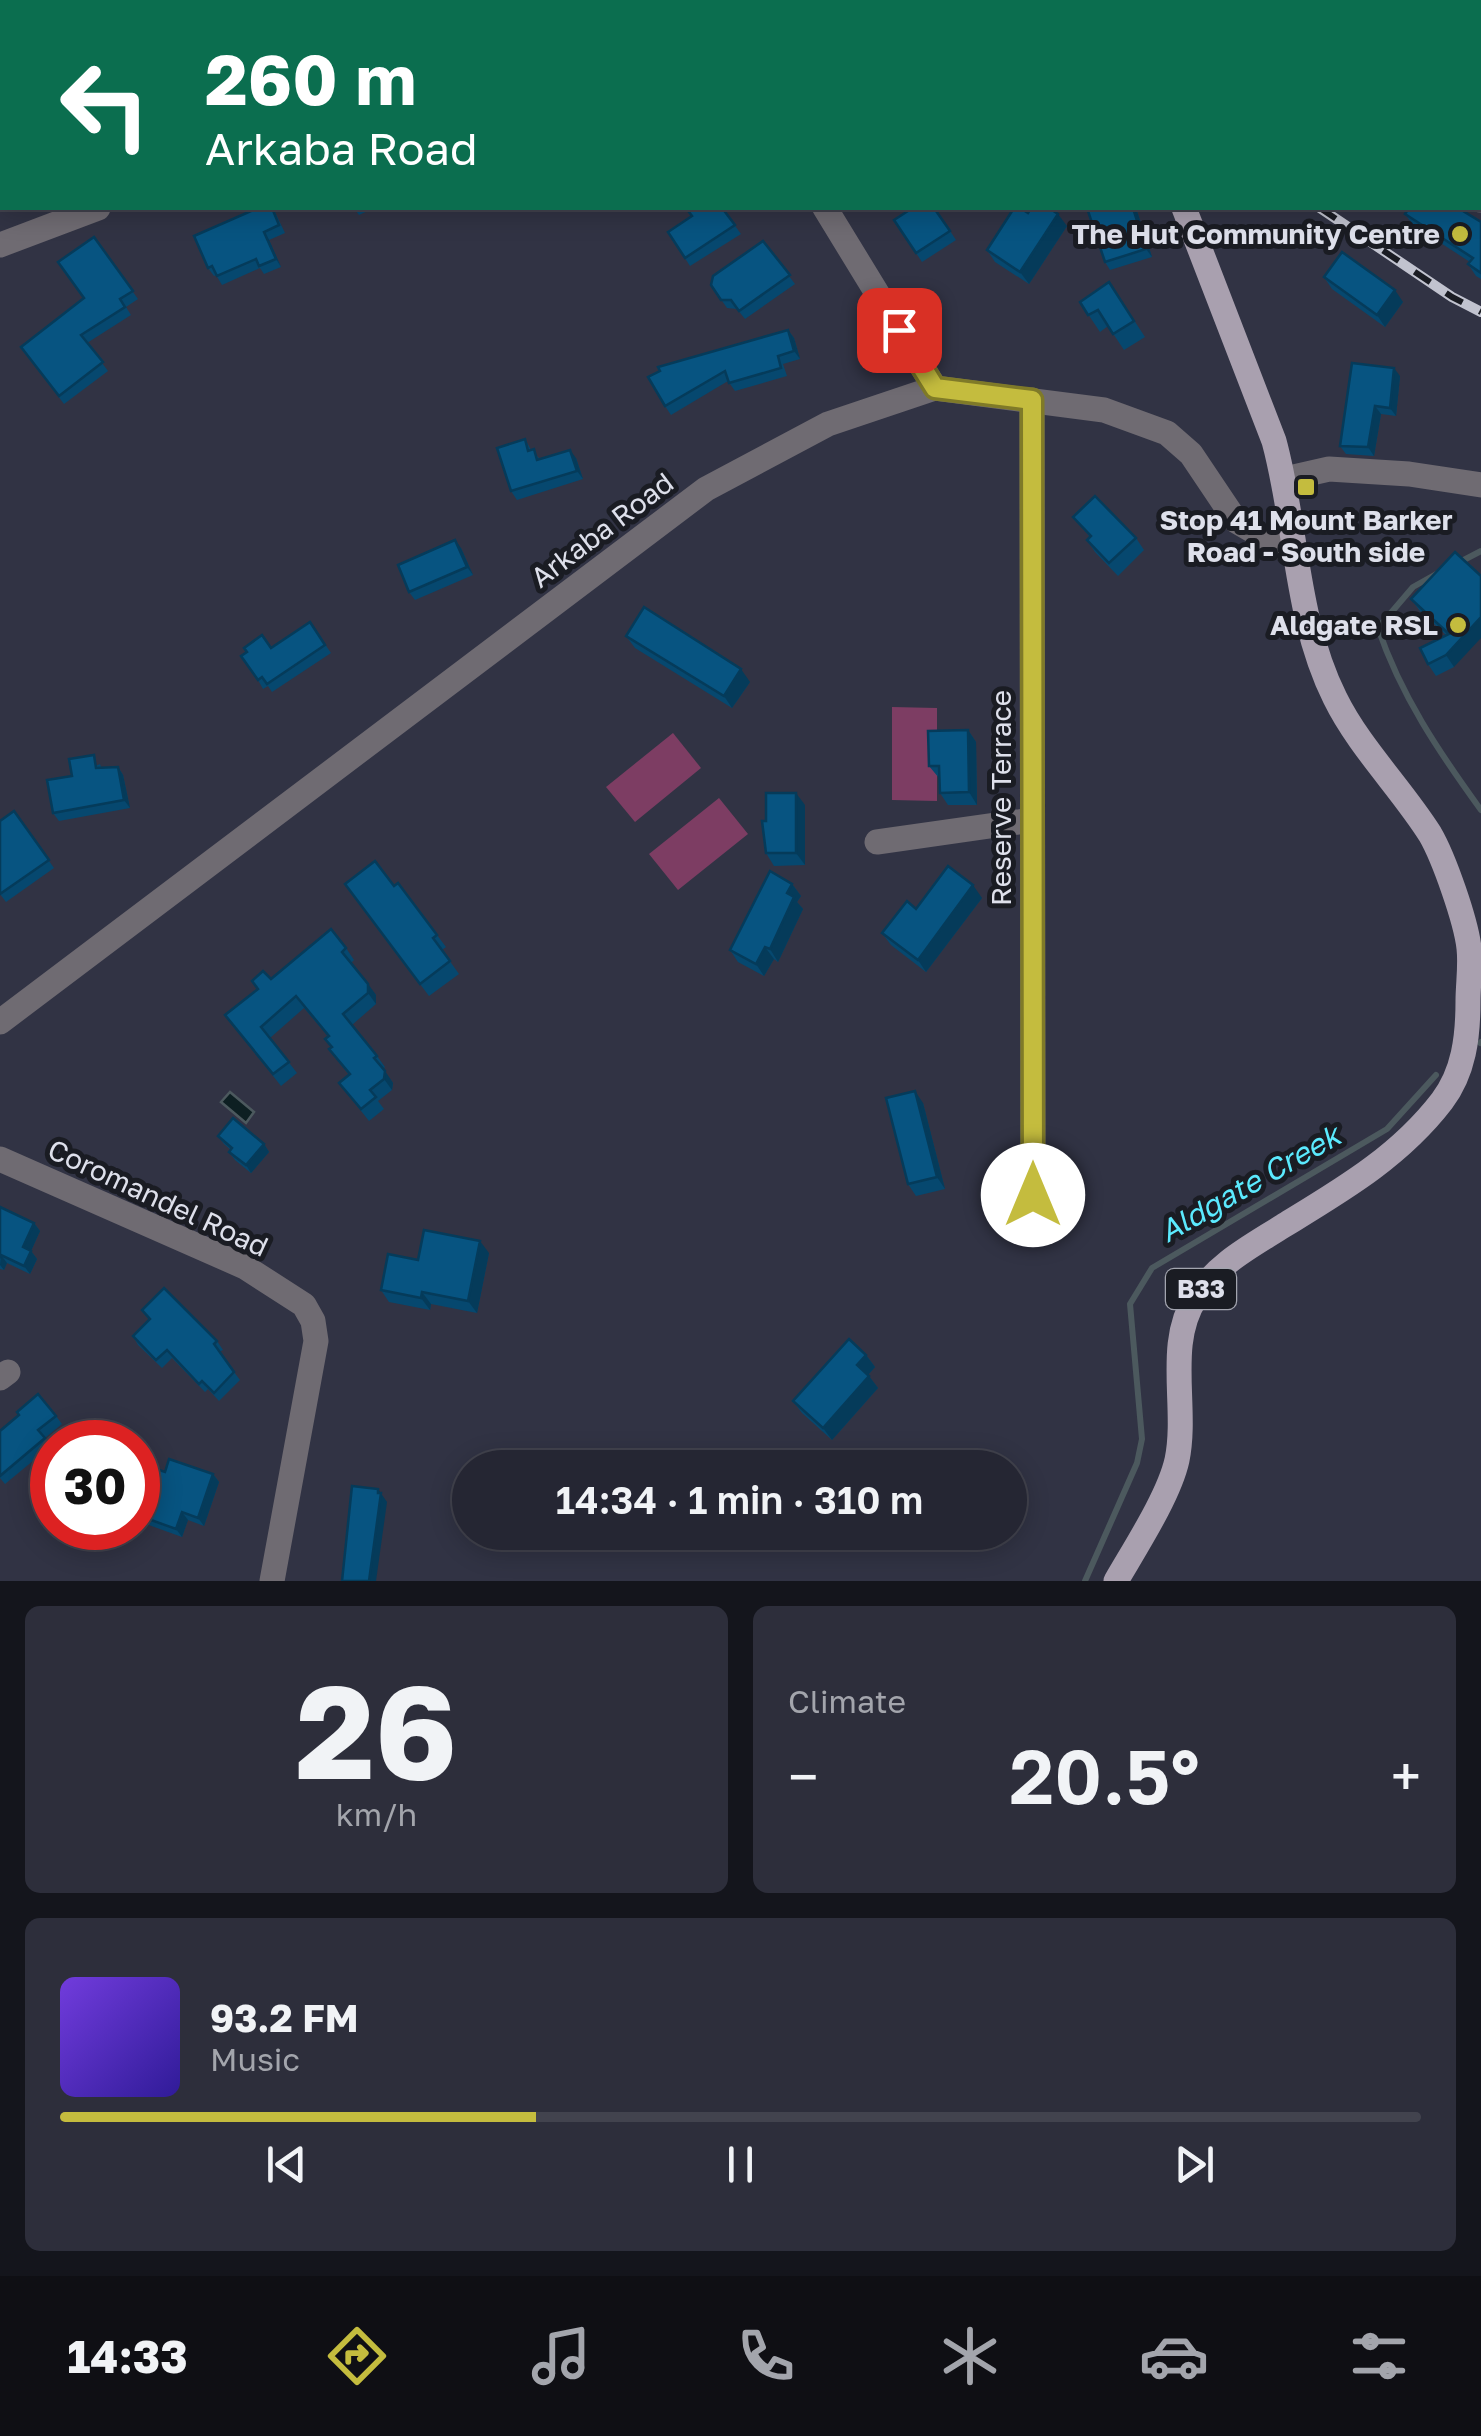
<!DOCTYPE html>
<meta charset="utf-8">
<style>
body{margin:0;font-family:"Golos Text",sans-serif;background:#2d2e3b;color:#f1f3f6;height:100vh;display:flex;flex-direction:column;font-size:38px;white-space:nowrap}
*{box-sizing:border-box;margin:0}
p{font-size:32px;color:#a3a5ac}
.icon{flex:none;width:55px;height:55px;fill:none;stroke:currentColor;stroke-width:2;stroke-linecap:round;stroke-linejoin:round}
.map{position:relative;height:1581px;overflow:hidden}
.side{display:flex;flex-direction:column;gap:25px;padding:25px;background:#14151c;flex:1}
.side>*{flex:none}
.guide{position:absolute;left:0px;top:0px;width:1482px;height:210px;box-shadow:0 5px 25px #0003,0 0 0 2px #42434e;background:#0b6e4f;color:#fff;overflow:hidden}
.speed{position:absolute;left:30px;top:1420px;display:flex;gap:20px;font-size:50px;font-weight:700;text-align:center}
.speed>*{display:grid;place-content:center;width:130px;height:130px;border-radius:50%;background:#252633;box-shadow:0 5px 25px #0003,0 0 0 2px #42434e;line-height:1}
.speed .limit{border:15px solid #d22;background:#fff;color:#111}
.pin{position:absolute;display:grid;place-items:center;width:85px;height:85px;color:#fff;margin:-42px;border-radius:20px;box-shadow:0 5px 15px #0006}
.me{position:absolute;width:110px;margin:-55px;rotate:0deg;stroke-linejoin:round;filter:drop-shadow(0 0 8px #0008)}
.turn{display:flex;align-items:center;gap:35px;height:210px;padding:0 40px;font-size:45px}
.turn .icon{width:130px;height:130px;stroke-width:2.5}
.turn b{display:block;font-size:70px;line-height:85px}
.big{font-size:75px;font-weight:600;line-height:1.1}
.side .widget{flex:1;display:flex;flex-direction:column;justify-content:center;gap:15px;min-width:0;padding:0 35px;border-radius:15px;background:#2d2e3b}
.side .dial{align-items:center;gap:0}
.dial b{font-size:130px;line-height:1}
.song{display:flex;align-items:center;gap:30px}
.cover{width:120px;height:120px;border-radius:15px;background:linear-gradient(135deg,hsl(260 70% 55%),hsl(250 70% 35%))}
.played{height:10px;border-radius:5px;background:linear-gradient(90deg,#c4bc3e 35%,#42434e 35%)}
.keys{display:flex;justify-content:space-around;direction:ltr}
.heat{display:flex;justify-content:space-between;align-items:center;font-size:55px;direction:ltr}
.side .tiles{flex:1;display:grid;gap:25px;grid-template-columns:1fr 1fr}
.widget:last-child{grid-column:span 2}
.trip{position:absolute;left:452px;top:1450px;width:575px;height:100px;border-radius:50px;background:#252633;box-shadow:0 5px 25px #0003,0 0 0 2px #42434e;font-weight:600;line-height:100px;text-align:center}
.menu{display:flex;height:160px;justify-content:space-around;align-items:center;background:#0f0f14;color:#a3a5ac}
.menu .icon{width:70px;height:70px}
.menu .current{color:#c4bc3e}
.menu b{font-size:45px;color:#f1f3f6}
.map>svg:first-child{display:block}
.green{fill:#7d3d63}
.water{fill:#0d1f22;stroke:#4c595e;stroke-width:2.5}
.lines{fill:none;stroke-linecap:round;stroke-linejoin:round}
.stream{stroke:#4c595e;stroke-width:6}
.minor{stroke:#6f6b72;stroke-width:25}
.major{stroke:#a9a0af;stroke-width:25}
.rail-casing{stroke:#c1c3cf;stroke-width:10}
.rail{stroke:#1a1c23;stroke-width:6;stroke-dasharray:19;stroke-linecap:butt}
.wall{fill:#06486f}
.shaded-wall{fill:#053b5a}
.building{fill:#075481;stroke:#053b5a;stroke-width:2.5}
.route-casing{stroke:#7f7a28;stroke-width:25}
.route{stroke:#c4bc3e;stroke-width:18}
.poi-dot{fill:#c4bc3e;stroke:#1a1c23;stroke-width:4}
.labels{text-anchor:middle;stroke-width:10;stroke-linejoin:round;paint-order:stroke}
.shield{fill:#1a1c23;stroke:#a3a5af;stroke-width:2.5}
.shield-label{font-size:25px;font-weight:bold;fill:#dee0eb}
.poi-label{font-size:28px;font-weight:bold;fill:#dee0eb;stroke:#1a1c23;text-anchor:end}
.street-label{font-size:28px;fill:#dee0eb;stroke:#1a1c23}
.water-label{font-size:30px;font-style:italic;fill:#5beafe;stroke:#1a1c23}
</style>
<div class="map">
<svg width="1481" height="1581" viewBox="0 0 1481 1581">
<rect width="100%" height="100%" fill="#313344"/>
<g class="green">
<path d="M892,707L937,708V801L892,800Z"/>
<path d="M673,733L701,768L635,822L606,787Z"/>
<path d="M719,798L748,834L678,890L649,854Z"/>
</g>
<path class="water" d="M230,1092L254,1112L246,1123L221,1102Z"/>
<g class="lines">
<g class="stream">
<path d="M1458,563L1481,551"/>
<path d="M1438,573L1413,587L1378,628C1401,696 1439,752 1481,810"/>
<path d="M1480,1043L1481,1042"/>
<path d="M1085,1581L1137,1463L1142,1439L1130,1304L1152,1268L1387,1129L1436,1075"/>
</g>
<g class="minor">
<path d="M1253,0L1256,2"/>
<path d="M640,2L649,0"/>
<path d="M1480,200H1481"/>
<path d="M825,208L935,388"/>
<path d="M0,245L98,208"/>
<path d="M1032,400L1033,1195"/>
<path d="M1285,479L1329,469L1409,474L1481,485"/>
<path d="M877,842L1032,820"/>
<path d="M0,1022L706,489L828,424L935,388L1104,410L1167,433L1191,454L1236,521L1295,555"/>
<path d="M0,1159L245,1267L304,1305L313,1321L316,1341L272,1581"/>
<path d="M0,1378L8,1372"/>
</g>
<g class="major">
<path d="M1110,0L1111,2"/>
<path d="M1116,1581C1135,1548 1169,1496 1177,1460C1188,1407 1165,1344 1196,1297C1218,1263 1250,1247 1283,1226C1342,1190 1399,1157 1442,1101C1464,1072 1468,1037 1468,1001C1468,984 1471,966 1469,948C1466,921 1444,858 1430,834C1401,788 1359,747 1335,698C1295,618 1297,525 1274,441L1184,208"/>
</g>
<defs>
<g id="rail">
<path d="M1057,0L1059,2"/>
<path d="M1320,208L1452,297L1481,312"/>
</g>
</defs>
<use href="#rail" class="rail-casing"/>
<use href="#rail" class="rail"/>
</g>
<g class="wall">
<path d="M258,208H273L285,233L269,240L281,267L264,274L260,268L222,285L216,275L214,276L208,268Z"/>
<path d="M354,208H374L359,215Z"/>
<path d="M722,208L741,234L690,266L668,232L692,216Z"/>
<path d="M935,208L956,240L922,262L916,253Z"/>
<path d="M1136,208L1152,257L1110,270L1105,262Z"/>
<path d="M1028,213L1067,226L1029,284L995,262L987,250Z"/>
<path d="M1405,214L1481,222V279L1476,276L1468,264L1470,262L1413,225Z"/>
<path d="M94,237L138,299L126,307L131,315L87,343L108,371L64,404L21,347L84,298Z"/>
<path d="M763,241L795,284L745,319L737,309L727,308L711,285Z"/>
<path d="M1324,277L1403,302L1385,327L1332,289Z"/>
<path d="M1109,282L1145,337L1124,350L1108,326L1100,332L1080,302Z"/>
<path d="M788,330L794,338L800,359L783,364L787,376L735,391L728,381L671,415L665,406Z"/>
<path d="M1400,376L1396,416L1381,414L1374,456L1346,454L1340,446Z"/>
<path d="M525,439L531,450L540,459L576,458L583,479L517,500L511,491Z"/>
<path d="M1073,517L1136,538L1144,550L1118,576L1095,552L1087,540L1090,537Z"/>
<path d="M461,548L473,575L415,600L409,592Z"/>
<path d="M1455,552L1454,667L1436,676L1428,664L1446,635L1420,611L1411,599Z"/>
<path d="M310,622L331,653L272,692L268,686L263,689L258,680L271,648Z"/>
<path d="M626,636L750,682L732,708L635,648Z"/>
<path d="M968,730L976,742L977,805H948L940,793L939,778L929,766Z"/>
<path d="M100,764L101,767H118L123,775L130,808L59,821L53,813L72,776Z"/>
<path d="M805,805V865L774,866L766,853V821Z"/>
<path d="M14,811L54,868L6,902L0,894Z"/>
<path d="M345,884L394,886L437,935L446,947L442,950L459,974L429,996Z"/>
<path d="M792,884L801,896L797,902L803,909L778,962L774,959L764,976L738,962L730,950Z"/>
<path d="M982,898L926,972L891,945L882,933Z"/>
<path d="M346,948L354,960L351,963L376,995V1004L352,1025L377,1056L385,1067L383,1069L393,1083L392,1090L378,1101L384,1109L369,1121L339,1083L349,1075L329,1049L332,1048L325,1039L328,1036L304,1008L270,1038L297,1073L281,1086L225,1015L271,979Z"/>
<path d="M923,1103L945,1189L916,1196L908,1184Z"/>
<path d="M218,1136L264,1144L269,1152L251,1173L235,1160L229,1152L231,1150L224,1144Z"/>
<path d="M0,1207L34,1223L40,1231L31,1251L37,1259L30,1274L7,1263L4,1270L0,1269Z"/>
<path d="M489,1253L477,1313L431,1304L430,1310L389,1302L381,1290L418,1260Z"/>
<path d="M142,1310L217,1341L223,1350L219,1352L240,1380L219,1401L208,1389L205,1392L172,1358L162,1368L138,1345L133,1336L149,1320Z"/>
<path d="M866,1355L875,1367L868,1375L878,1388L832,1440L802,1413L793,1401Z"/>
<path d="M19,1415L56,1416L62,1424L45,1438L51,1446L5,1484L0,1478V1431Z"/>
<path d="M165,1472L213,1474L219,1482L204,1526L188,1520L182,1537L146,1524L140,1516Z"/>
</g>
<g class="shaded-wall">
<path d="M1133,208H1136L1152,257L1146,249Z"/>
<path d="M1058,214L1067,226L1029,284L1020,272Z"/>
<path d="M264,232L269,240L281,267L276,259Z"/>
<path d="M1395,290L1403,302L1385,327L1377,315Z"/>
<path d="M788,330L794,338L800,359L794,351Z"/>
<path d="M1394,368L1400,376L1396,416L1390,408Z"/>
<path d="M1375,406L1381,414L1374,456L1368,447Z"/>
<path d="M570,450L576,458L583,479L577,471Z"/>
<path d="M455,540L461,548L473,575L467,567Z"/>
<path d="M1481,617V638L1454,667L1446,655Z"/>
<path d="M741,669L750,682L732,708L724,696Z"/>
<path d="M968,730L976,742L977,805L969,792Z"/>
<path d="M118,767L123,775L130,808L124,800Z"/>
<path d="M796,793L805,805V865L796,853Z"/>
<path d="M792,884L801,896L797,902L803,909L778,962L770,949L787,893Z"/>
<path d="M973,885L982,898L926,972L918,960Z"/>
<path d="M765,947L774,959L764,976L756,964Z"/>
<path d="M368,984L376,995V1004L368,993Z"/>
<path d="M385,1071L393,1083L392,1090L384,1079Z"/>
<path d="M915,1091L923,1103L945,1189L937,1177Z"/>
<path d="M264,1144L269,1152L251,1173L246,1165Z"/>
<path d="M34,1223L40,1231L31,1251L37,1259L30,1274L24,1266L23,1247Z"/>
<path d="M480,1241L489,1253L477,1313L468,1301Z"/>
<path d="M1,1255L7,1263L4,1270L0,1265Z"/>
<path d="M422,1292L431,1304L430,1310L421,1298Z"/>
<path d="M866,1355L875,1367L866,1377L857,1365Z"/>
<path d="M869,1376L878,1388L832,1440L823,1428Z"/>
<path d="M213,1474L219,1482L204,1526L198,1518Z"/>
<path d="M378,1489L387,1502L376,1581H369Z"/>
<path d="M182,1512L188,1520L182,1537L176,1529Z"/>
</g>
<g class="building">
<path d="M2,96V148L0,146V101Z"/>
<path d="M258,208H272L279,225L264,232L276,259L259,266L256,259L217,276L212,266L208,268L194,236Z"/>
<path d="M686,208H722L735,225L685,258L668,232L692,216Z"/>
<path d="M906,208H934L950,231L916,253L894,220L908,211Z"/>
<path d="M1014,208H1020L1028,213L1031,208H1049L1058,214L1020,272L987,250Z"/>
<path d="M1087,208H1133L1146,249L1105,262Z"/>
<path d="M1409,208H1458L1481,222V273L1468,264L1473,258L1405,214Z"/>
<path d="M94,237L133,291L120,299L125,307L81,335L103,362L59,396L21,347L84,298L58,262Z"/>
<path d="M763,241L790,275L739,311L731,300H721L711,285L713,276Z"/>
<path d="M1342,252L1395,290L1377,315L1324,277Z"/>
<path d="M1109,282L1134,321L1113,334L1098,310L1088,315L1080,302Z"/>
<path d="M788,330L794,351L778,356L781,368L729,383L725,371L665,406L648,377L660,371L658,367Z"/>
<path d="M1352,363L1394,368L1390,408L1375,406L1368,447L1340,446Z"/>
<path d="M525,439L528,451L534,449L537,460L570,450L577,471L511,491L497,448Z"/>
<path d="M1095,496L1136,538L1109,563L1087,540L1091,536L1073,517Z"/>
<path d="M455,540L467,567L409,592L398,565Z"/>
<path d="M1455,552L1481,576V617L1446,655L1428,664L1420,648L1449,634L1411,599Z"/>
<path d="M644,607L741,669L724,696L626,636Z"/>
<path d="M310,622L325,645L267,684L262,677L258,680L241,656L247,652L244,648L262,635L271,648Z"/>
<path d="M968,730L969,792L940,793L939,766H929L928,731Z"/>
<path d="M94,755L96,768L118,767L124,800L53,813L47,780L72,776L69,759Z"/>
<path d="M766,793H796V853H766L762,821H766Z"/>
<path d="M14,811L49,860L0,894V821Z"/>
<path d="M375,861L394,886L398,883L437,935L433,938L450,961L420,984L345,884Z"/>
<path d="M948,866L973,885L918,960L882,933L907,901L916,909Z"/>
<path d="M770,871L792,884L787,893L794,897L770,949L765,947L756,964L730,950Z"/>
<path d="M331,929L346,948L342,952L368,984V993L343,1014L377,1056L374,1058L385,1071L384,1079L370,1090L376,1097L361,1109L339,1083L350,1074L329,1049L332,1047L325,1039L329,1036L296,996L261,1027L289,1062L273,1074L225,1015L258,989L252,981L263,971L271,979Z"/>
<path d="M915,1091L937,1177L908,1184L886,1098Z"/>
<path d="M233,1118L264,1144L246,1165L229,1152L232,1148L218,1136Z"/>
<path d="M0,1207L34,1223L23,1247L31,1251L24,1266L1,1255L0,1258Z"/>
<path d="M424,1230L480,1241L468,1301L422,1292L421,1298L381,1290L388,1254L418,1260Z"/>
<path d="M164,1288L217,1341L214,1344L234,1372L214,1393L202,1381L199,1384L167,1350L156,1360L133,1336L150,1319L142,1310Z"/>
<path d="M849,1339L866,1355L857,1365L869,1376L823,1428L793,1401Z"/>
<path d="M38,1394L56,1416L38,1430L45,1438L0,1476V1431L19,1415L17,1412Z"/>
<path d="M169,1459L213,1474L198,1518L182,1512L176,1529L140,1516L156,1469L165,1472Z"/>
<path d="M352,1486L378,1489V1493H381L369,1581H342Z"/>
</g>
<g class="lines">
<defs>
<path id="route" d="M899,330L935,388L1032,400L1033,1195"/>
</defs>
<use href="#route" class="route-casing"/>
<use href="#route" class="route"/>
</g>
<g class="poi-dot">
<circle cx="1460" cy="234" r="10"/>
<rect x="1296" y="477" width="20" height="20" rx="5"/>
<circle cx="1458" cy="625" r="10"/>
</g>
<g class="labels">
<rect class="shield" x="1166" y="1269" width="70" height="40" rx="8"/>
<g class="shield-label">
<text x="1201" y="1298">B33</text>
</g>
<g class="poi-label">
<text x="1440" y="244">The Hut Community Centre</text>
<text x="1306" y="530" text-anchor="middle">Stop 41 Mount Barker<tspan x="1306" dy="32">Road - South side</tspan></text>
<text x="1438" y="635">Aldgate RSL</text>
</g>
<g class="street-label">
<text transform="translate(602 530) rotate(-37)" y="10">Arkaba Road</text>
<text transform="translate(1001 798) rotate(-90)" y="10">Reserve Terrace</text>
<text transform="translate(158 1198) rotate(25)" y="10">Coromandel Road</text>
</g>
<g class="water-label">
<text transform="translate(1250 1184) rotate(-30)" y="10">Aldgate Creek</text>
</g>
</g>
</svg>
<div class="speed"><div class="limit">30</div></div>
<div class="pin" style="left:899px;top:330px;background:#d93025"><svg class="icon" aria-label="arrive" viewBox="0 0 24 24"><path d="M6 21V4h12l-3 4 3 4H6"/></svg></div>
<svg class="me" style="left:1033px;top:1195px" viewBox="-20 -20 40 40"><circle r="19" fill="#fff"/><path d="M0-13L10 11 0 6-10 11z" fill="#c4bc3e"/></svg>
<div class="trip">14:34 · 1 min · 310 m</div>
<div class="guide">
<div class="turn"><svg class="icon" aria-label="left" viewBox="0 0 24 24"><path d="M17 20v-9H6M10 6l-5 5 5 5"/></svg><div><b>260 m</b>Arkaba Road</div></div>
</div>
</div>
<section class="side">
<div class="tiles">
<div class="widget dial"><b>26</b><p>km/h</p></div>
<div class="widget"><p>Climate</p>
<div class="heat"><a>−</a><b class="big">20.5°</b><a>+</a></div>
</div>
<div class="widget">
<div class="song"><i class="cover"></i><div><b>93.2 FM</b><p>Music</p></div></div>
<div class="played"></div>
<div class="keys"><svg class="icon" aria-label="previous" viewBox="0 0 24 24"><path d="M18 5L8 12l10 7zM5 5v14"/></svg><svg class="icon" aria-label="pause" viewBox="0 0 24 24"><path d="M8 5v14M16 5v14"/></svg><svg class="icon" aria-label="next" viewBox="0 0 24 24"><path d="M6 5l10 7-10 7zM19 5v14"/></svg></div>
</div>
</div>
</section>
<nav class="menu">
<b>14:33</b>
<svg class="icon current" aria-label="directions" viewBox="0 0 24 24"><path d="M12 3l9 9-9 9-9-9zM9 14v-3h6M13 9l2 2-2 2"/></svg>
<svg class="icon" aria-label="music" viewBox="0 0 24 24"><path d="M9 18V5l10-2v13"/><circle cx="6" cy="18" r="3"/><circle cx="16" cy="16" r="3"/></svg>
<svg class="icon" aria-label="phone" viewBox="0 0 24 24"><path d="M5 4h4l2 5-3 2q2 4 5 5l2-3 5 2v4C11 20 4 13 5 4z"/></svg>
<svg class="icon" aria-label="climate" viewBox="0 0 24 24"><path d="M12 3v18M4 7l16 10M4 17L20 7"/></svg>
<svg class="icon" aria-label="car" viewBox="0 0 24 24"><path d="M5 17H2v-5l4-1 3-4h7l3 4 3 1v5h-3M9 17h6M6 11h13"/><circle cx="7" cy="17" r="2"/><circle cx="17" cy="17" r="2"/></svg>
<svg class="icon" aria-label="filters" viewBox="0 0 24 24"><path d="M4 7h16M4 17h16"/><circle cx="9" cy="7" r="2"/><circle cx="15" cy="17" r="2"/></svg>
</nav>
